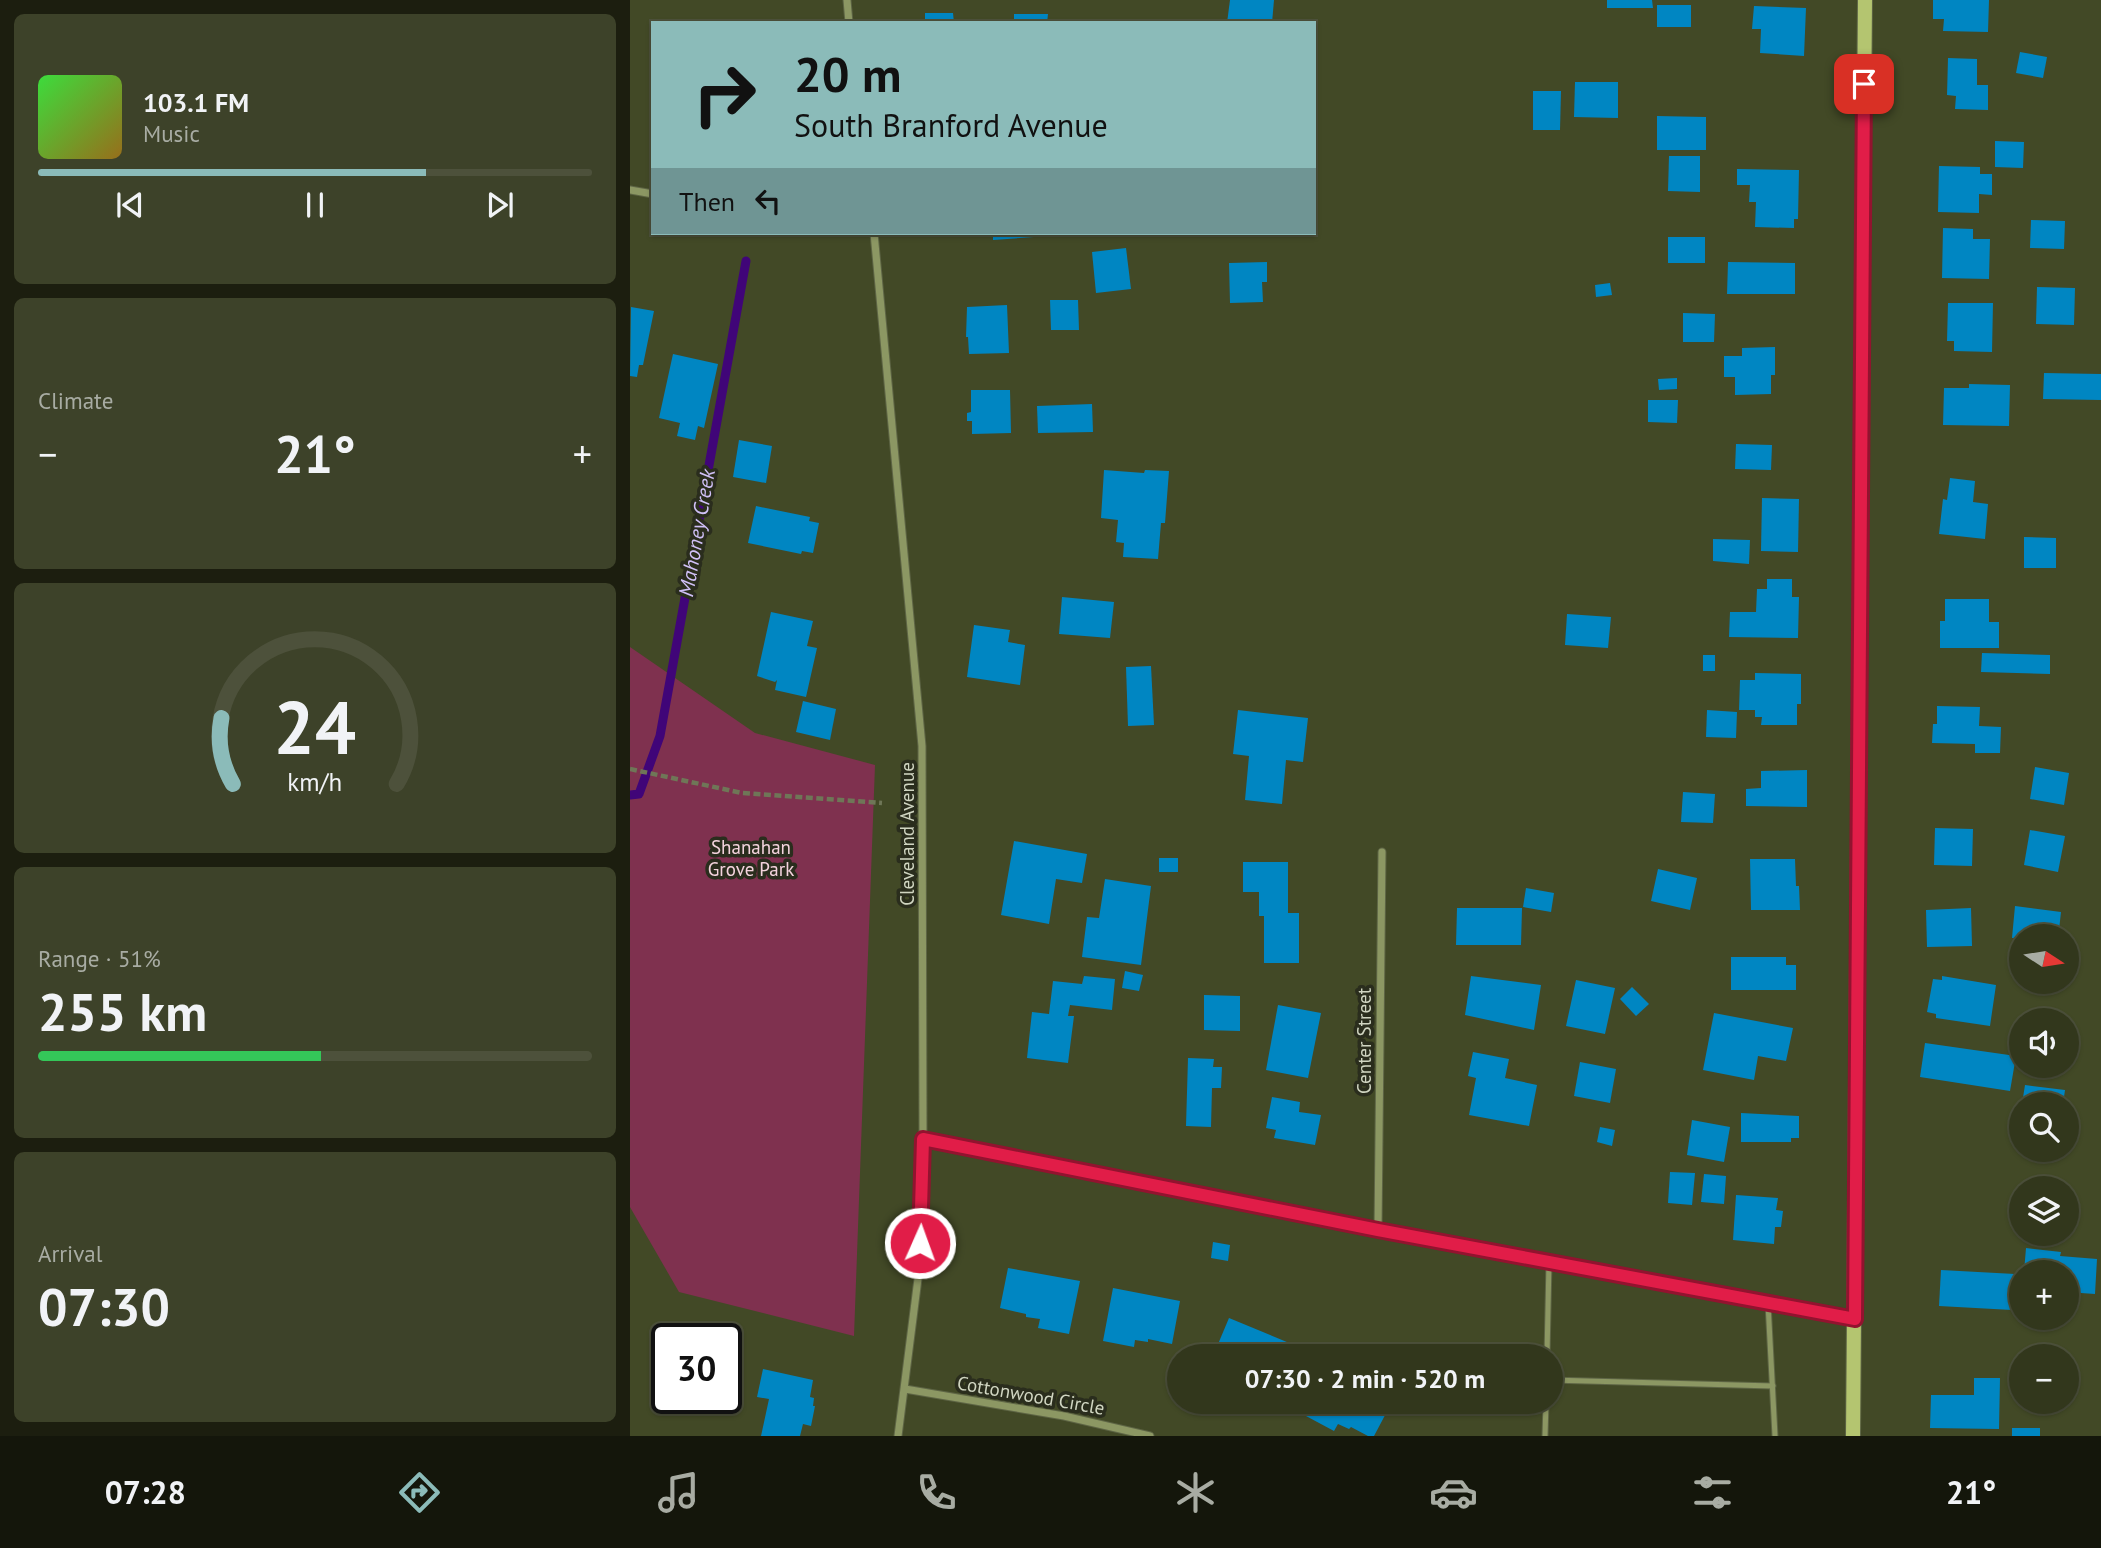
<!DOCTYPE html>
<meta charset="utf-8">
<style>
body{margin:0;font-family:"PT Sans",sans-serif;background:#3d4229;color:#f1f3f6;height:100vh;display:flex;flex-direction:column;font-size:26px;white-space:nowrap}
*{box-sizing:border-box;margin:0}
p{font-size:23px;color:#a8aca3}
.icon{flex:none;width:38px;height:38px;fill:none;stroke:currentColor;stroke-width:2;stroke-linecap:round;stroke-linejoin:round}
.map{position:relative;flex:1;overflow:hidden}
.sheet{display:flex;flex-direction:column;gap:14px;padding:14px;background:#1c1e0f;width:630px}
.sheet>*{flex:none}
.banner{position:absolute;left:21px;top:21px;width:665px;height:214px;border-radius:0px;box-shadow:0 2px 5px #0004,0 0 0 2px #4d513b;background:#8bbbb9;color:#111;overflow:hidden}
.needle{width:46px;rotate:102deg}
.controls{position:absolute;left:1379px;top:924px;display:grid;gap:14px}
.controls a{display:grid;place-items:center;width:70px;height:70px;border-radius:50%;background:#32371c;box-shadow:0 2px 5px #0004,0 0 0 2px #4d513b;font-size:35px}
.speed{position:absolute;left:21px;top:1323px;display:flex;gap:14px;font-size:35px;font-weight:700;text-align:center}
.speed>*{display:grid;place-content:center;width:91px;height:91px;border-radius:50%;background:#32371c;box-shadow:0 2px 5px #0004,0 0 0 2px #4d513b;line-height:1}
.speed .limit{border:4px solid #111;border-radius:10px;background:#fff;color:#111}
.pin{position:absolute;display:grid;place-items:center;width:60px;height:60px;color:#fff;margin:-30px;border-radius:14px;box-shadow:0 4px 10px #0006}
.me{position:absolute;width:77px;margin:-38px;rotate:2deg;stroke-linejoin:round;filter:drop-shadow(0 0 5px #0008)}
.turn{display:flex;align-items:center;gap:24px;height:147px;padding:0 28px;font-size:32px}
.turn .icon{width:91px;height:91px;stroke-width:2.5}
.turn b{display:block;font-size:49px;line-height:60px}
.then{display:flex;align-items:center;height:66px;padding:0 28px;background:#0003;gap:14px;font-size:26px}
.big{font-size:52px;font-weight:800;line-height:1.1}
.sheet .card{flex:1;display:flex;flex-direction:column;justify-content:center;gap:10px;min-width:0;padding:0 24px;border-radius:10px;background:#3d4229}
.sheet .dial{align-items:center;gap:0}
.dial svg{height:182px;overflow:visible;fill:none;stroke:#4d513b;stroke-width:7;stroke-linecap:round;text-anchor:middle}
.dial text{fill:#f1f3f6;stroke:none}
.song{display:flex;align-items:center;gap:21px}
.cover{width:84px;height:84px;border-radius:10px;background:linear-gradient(135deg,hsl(120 70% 55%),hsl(40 70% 35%))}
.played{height:7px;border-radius:4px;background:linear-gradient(90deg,#8bbbb9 70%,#4d513b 70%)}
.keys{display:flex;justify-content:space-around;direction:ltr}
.heat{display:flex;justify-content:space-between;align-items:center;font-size:38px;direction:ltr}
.charge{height:10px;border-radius:5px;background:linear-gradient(90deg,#34c759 51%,#4d513b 0)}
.trip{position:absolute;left:537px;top:1344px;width:396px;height:70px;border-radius:35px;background:#32371c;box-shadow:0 2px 5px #0004,0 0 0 2px #4d513b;font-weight:800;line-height:70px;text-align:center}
.tab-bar{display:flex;height:112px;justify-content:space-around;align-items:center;background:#14160b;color:#a8aca3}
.tab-bar .icon{width:49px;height:49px}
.tab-bar .active{color:#8bbbb9}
.tab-bar b{font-size:32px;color:#f1f3f6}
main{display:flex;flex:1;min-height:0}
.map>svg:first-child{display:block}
.green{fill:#7f314f}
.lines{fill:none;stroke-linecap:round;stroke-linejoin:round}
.stream{stroke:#400578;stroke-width:9}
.building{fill:#0086c2}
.lane-casing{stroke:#5e6545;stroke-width:7}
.street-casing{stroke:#5e6545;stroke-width:9}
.secondary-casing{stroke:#5e6545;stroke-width:16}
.path{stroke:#6f7657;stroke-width:4.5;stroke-dasharray:7 3.5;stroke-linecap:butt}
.lane{stroke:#8c9763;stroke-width:5}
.street{stroke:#8c9763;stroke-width:7}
.secondary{stroke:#b4c570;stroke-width:14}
.route-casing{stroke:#92132f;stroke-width:18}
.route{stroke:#e11d48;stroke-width:12}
.labels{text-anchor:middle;stroke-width:7;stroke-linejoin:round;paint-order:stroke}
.street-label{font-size:19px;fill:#d0d5c1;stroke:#2a2d1d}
.park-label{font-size:19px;fill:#f4d3dd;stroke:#2a2d1d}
.water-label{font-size:21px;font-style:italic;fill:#d0c0f7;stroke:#2a2d1d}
</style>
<main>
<section class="sheet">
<div class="card">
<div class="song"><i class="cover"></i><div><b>103.1 FM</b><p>Music</p></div></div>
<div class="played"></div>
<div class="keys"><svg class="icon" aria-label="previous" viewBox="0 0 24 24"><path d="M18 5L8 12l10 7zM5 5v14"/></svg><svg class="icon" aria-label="pause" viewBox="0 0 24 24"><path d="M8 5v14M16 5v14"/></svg><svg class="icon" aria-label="next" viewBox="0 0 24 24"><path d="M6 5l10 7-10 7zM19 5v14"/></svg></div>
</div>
<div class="card"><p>Climate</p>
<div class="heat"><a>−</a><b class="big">21°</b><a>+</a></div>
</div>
<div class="card dial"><svg viewBox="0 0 100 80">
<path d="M14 69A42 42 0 1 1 86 69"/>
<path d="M14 69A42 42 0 0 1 9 40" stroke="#8bbbb9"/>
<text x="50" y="56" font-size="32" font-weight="700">24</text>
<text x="50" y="72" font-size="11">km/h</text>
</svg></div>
<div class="card"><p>Range · 51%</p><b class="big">255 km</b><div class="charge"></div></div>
<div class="card"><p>Arrival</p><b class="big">07:30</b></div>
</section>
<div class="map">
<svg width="1471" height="1436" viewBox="0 0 1471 1436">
<rect width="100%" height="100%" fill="#424926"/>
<path class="green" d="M0,647L125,733L245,765L224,1336L49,1292L0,1207Z"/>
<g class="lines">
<path class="stream" d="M0,795L9,794L30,736L116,261"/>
</g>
<g class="building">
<path d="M600,0H644L642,23H597Z"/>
<path d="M977,0H1022L1023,8H977Z"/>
<path d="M1303,0H1359L1358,32L1313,31L1314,19H1303Z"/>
<rect x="1027" y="5" width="34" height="22"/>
<path d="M1124,6L1176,8L1174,56L1130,53L1131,29H1122Z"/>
<path d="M295,13H323L324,23H295Z"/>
<path d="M384,14H418L417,23H384Z"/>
<path d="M1390,52L1417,57L1413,78L1386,73Z"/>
<path d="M1318,58L1347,59V85H1358V110L1325,109L1326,96L1317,95Z"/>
<path d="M945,82H988V118L944,117Z"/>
<path d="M903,91H931L930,130H903Z"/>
<path d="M1027,116L1076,117V150H1027Z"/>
<path d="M1365,141L1394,142L1393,168L1365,167Z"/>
<path d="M1039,156H1070V192L1038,191Z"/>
<path d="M1309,166L1350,167V174H1362V195L1349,194V213L1308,212Z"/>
<path d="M1107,169L1169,170L1168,219H1164V228L1125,227L1126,202H1119L1120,185H1107Z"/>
<path d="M1401,220L1435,221L1434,249L1400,248Z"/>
<path d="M1313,228L1343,229V239H1360L1359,279L1312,278Z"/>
<path d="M363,233H432V235L363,240Z"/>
<rect x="1038" y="237" width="37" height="26"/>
<path d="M496,248L501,289L466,293L462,252Z"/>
<path d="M637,262V282H632L633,302L600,303L599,263Z"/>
<path d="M1098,262L1165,263V294H1097Z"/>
<path d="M980,283L982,295L966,297L965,285Z"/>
<path d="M1407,287L1445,288L1444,325L1406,324Z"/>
<path d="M420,300H448L449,330H421Z"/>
<path d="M1318,303H1363L1362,352L1324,351V341H1317Z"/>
<path d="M377,305L379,353L339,354L338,337H336L337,307Z"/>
<path d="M1,307L24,311L13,365H9L7,377L0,376Z"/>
<path d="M1053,313L1085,314L1084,342H1053Z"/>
<path d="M1145,347V375H1141V394L1105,395V377H1094V356H1112V348Z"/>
<path d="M43,354L88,364L74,428L68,426L65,440L47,436L50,423L29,418Z"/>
<path d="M1414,373L1471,374V400L1413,399Z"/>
<path d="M1047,378V389L1029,390L1028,379Z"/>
<path d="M1339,384L1380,385L1379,426L1313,425L1314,388H1339Z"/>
<path d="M341,390H380L381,433L342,434V421H337V413L341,412Z"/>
<path d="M1018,400H1048L1047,423L1018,422Z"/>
<path d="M462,404L463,432L408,433L407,406Z"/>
<path d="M109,440L142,446L136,483L103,477Z"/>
<path d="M1106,444L1142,445L1141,470L1105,469Z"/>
<path d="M474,470L514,473L515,470L539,471L535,523H531L528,559L493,557L494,543L486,542L488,520L471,518Z"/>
<path d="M1320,478L1345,481L1343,502L1358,504L1355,539L1309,534L1313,499L1317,500Z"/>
<path d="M1132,498L1169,499L1168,552L1131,551Z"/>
<path d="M126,506L180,517L179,521L189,523L183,553L172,551L171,554L118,543Z"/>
<path d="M1394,537L1426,538V568H1394Z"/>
<path d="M1083,539L1120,540L1119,564L1083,561Z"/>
<path d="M1137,579H1162V597H1169L1168,638L1099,637L1100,612H1126L1127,589H1137Z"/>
<path d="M432,597L484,602L480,638L429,634Z"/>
<path d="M1315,599H1359V622H1369V648H1310V621H1315Z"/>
<path d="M141,612L183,621L177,646L187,648L176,697L145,690L147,680L145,682L127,676Z"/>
<path d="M937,614L981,617L978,648L935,645Z"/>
<path d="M344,625L380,630L378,642L395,645L390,685L337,677Z"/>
<path d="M1352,653L1420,655V674L1351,672Z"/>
<rect x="1073" y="655" width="12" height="16"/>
<path d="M521,666L524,725L498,726L496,667Z"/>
<path d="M1125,673L1171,674V704H1167V725H1131L1132,717H1125V710H1109L1110,680H1125Z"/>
<path d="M173,701L206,709L200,740L166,732Z"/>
<path d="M1307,706L1350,707L1349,726L1371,727L1370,753H1345V744L1302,743L1303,724H1307Z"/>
<path d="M608,710L678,718L673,762L656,760L652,804L615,800L619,756L603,754Z"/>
<path d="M1077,710L1107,712L1106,738L1076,737Z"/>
<path d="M1405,767L1439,773L1434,805L1400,799Z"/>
<path d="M1177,770V807L1116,806V789L1131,788V771Z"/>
<path d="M1053,792L1085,794L1083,823L1051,822Z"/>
<path d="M1305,828L1343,829L1342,866L1304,865Z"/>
<path d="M1400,830L1435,836L1428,872L1394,865Z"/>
<path d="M384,841L457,854L452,883L426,879L419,924L371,915Z"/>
<rect x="529" y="858" width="19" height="14"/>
<path d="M1120,859H1165L1166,886H1169L1170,910H1121Z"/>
<path d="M613,862H658V913H669V963H634V916H629V892H613Z"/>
<path d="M1028,869L1067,878L1060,910L1021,901Z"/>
<path d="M475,879L521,886L511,965L452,957L457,917L469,918Z"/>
<path d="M896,888L924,893L921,912L893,907Z"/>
<path d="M1385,906L1431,912L1429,930L1417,929L1416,936L1382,938Z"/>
<path d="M827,908H892L891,945H826Z"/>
<path d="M1341,908L1342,946L1297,947L1296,910Z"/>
<path d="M1101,957H1156V965H1166V990H1101Z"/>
<path d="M495,971L513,975L509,991L492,988Z"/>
<path d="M454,976L485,979L482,1010L440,1005L438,1016H444L438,1063L397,1058L402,1012L419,1014L423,981L452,984Z"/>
<path d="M841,976L911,985L904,1030L835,1015Z"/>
<path d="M1312,976L1366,985L1360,1026L1306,1018V1014L1297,1012L1303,979L1312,980Z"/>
<path d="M946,980L985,988L975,1034L936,1026Z"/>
<path d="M1002,987L1019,1004L1006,1016L990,999Z"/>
<path d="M574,995L610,996V1031L574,1030Z"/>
<path d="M648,1005L691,1013L678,1078L636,1070Z"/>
<path d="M1084,1013L1163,1028L1156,1061L1128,1056L1124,1080L1073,1070Z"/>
<path d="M1401,1014L1423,1019V1020H1400Z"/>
<path d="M1295,1043L1386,1056L1380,1091L1290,1077Z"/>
<path d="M843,1052L879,1059L875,1078L907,1085L899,1126L839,1115L846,1078L838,1076Z"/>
<path d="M558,1058L584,1059L583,1067H592L591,1088H582L581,1127L556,1126Z"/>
<path d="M950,1062L986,1069L980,1103L944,1096Z"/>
<path d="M1395,1085L1435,1090L1433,1104H1392Z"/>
<path d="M642,1097L670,1102L669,1112L691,1115L685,1145L644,1138L646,1130L636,1128Z"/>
<path d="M1111,1113L1169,1116V1138H1161V1142H1111Z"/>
<path d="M1062,1120L1100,1127L1094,1162L1057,1155Z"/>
<path d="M970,1127L985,1130L982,1146L967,1142Z"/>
<path d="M1040,1172L1065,1173L1062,1205L1038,1203Z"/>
<path d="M1074,1174L1096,1176L1094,1204L1071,1202Z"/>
<path d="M1106,1195L1148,1198L1146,1210L1153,1211L1151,1227H1145L1144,1244L1103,1240Z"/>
<path d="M583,1242L600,1245L598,1261L581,1258Z"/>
<path d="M1396,1248L1431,1252L1430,1256L1467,1259L1465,1294L1437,1292V1272H1394Z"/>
<path d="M378,1268L450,1281L439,1334L408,1328L410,1319L396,1317V1314L370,1308Z"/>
<path d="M1311,1270L1385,1274L1382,1310L1309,1306Z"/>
<path d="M483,1288L550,1301L542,1344L518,1339V1342L505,1340L504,1347L473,1341Z"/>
<path d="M599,1318L664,1345L659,1356H583Z"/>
<path d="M133,1369L183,1380L180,1397L184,1398L183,1406H185L181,1426L173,1424L170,1436H131L139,1399L127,1397Z"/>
<path d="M1344,1378H1370L1369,1429L1300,1428L1301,1395H1344Z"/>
<path d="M684,1402H762L744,1436H738L721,1427L719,1429L708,1424L704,1431L676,1416Z"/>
<rect x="1382" y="1428" width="28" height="8"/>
</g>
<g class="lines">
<defs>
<g id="lane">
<path d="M1138,1303L1145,1436"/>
<path d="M917,1356L919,1262"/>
<path d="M920,1380L1143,1386"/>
<path d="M915,1436L916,1402"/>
</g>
<g id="street">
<path d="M217,0L219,23"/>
<path d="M0,190L23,194"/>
<path d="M244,233L292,746L293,1139L290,1263L268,1436"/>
<path d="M293,1139L748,1230L1224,1319"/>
<path d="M748,1230L752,852"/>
<path d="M275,1389L434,1416L520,1436"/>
</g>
<path id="secondary" d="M1223,1436L1235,0"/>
</defs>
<use href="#lane" class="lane-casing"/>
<use href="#street" class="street-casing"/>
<use href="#secondary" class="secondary-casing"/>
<path class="path" d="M0,769L112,793L252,803"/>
<use href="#lane" class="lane"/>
<use href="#street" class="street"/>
<use href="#secondary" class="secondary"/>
</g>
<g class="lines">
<defs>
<path id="route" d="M290,1243L293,1139L748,1230L1225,1319L1234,84"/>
</defs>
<use href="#route" class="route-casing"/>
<use href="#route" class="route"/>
</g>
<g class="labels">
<g class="street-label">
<text transform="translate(277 834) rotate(-90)" y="7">Cleveland Avenue</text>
<text transform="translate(734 1041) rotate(-90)" y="7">Center Street</text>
<text transform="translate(401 1395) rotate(10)" y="7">Cottonwood Circle</text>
</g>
<g class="park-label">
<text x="121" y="854">Shanahan<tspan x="121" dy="22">Grove Park</tspan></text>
</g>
<g class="water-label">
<text transform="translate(67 533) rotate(-80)" y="7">Mahoney Creek</text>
</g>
</g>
</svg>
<div class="controls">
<a><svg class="needle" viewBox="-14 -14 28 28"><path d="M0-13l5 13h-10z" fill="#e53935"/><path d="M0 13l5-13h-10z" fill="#a8aca3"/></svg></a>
<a><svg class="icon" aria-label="sound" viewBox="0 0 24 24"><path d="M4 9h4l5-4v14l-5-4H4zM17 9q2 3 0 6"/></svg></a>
<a><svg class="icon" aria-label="search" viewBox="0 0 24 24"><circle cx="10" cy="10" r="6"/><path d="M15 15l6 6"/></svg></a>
<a><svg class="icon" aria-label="layers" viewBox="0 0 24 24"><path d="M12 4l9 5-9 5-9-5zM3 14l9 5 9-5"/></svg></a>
<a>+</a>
<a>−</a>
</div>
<div class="speed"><div class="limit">30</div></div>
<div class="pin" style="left:1234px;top:84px;background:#d93025"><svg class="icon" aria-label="arrive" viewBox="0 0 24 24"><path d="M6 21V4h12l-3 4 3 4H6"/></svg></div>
<svg class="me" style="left:290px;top:1243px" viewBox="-20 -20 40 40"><circle r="17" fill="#e11d48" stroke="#fff" stroke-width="3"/><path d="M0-11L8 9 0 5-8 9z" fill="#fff"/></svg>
<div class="trip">07:30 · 2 min · 520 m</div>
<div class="banner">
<div class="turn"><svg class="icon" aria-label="right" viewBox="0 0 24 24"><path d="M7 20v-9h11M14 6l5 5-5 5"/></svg><div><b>20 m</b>South Branford Avenue</div></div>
<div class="then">Then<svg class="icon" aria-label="left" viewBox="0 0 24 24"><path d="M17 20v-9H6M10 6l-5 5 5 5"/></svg></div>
</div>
</div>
</main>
<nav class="tab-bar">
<b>07:28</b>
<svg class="icon active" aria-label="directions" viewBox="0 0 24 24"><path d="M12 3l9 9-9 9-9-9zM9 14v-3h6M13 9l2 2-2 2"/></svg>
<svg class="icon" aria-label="music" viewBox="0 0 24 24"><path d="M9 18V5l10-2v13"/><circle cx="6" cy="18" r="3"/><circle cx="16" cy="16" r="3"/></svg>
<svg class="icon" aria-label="phone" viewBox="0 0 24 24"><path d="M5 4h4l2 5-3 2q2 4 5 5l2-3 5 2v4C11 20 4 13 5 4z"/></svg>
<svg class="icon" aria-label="climate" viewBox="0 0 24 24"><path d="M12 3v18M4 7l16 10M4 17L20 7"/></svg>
<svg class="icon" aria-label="car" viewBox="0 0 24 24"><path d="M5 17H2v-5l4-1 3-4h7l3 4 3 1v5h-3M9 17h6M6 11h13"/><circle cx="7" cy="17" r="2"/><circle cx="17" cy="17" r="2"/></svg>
<svg class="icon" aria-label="filters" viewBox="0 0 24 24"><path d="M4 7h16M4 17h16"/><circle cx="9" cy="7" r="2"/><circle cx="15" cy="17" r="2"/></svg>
<b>21°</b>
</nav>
